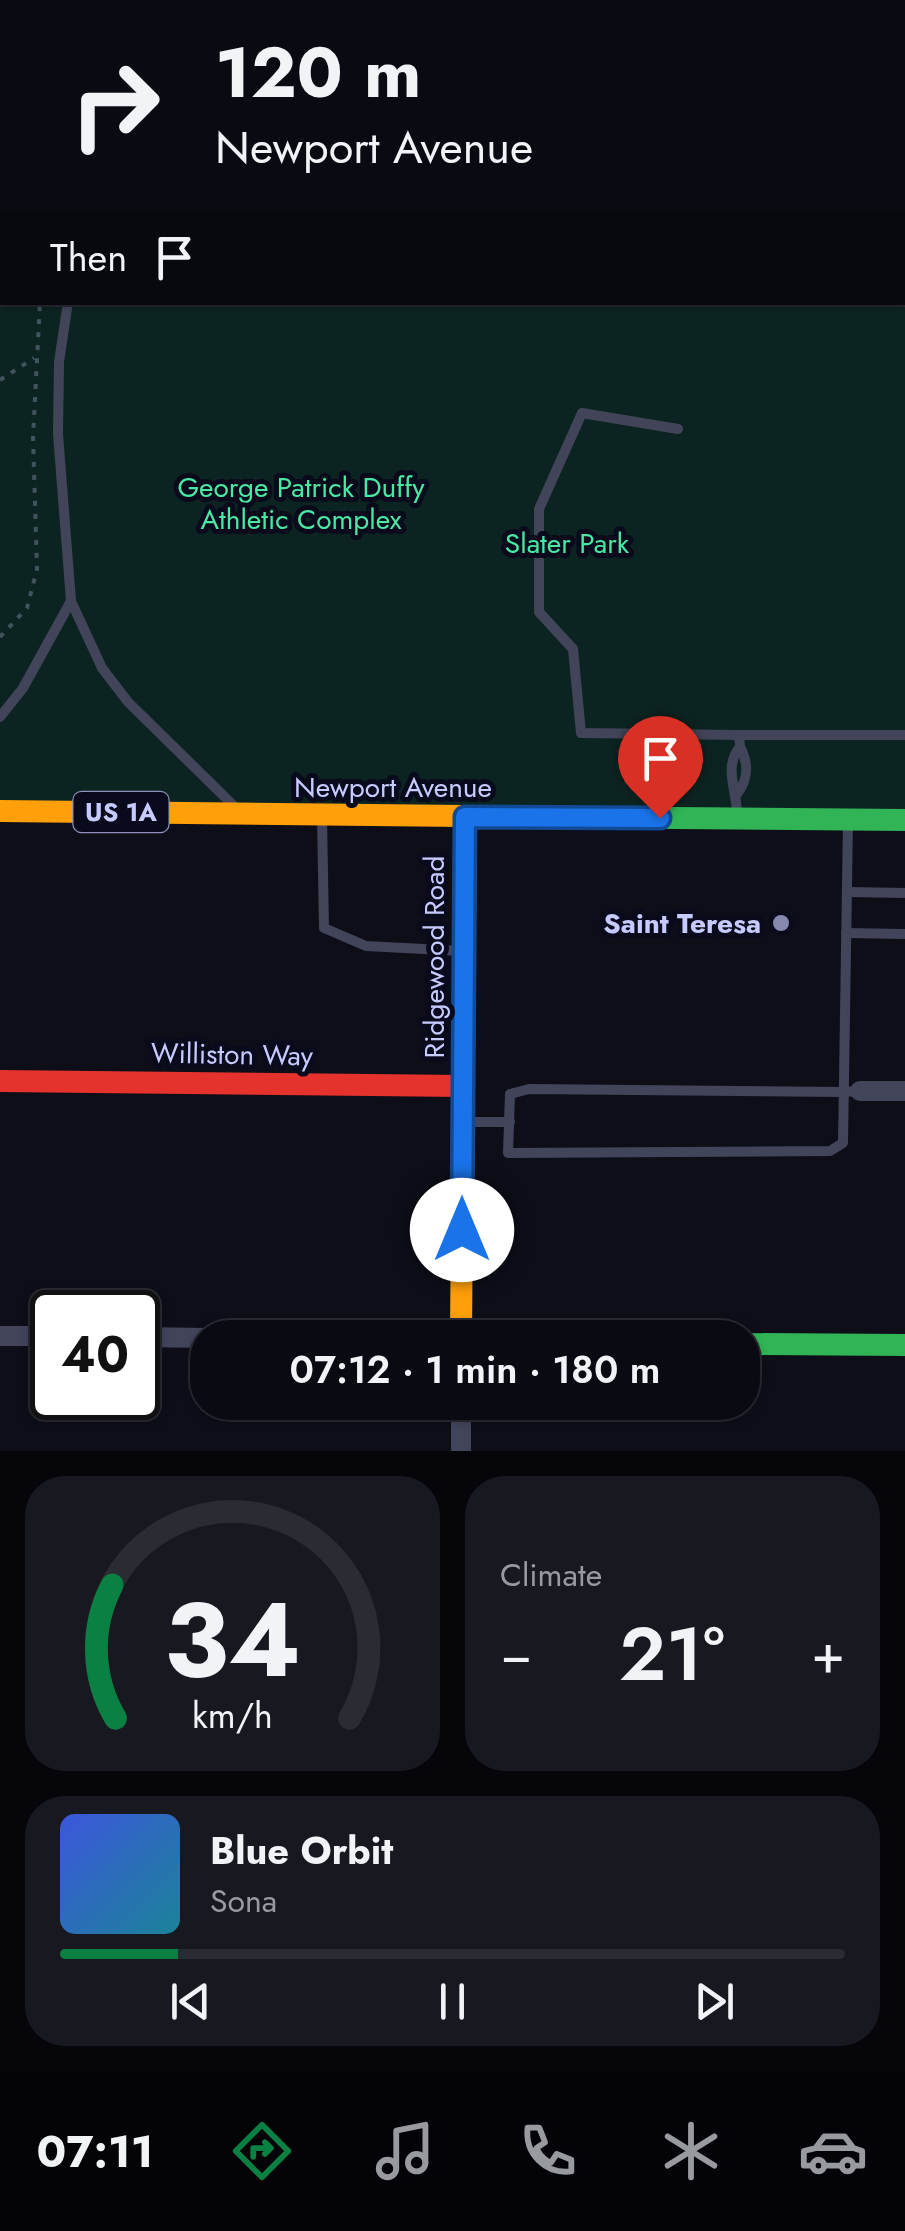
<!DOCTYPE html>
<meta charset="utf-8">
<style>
body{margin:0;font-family:Jost,sans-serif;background:#181821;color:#f1f3f6;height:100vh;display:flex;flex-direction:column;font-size:38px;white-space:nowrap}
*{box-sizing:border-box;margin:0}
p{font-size:32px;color:#999aa0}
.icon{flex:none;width:55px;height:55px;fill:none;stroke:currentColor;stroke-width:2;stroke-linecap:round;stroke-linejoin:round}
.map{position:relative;height:1451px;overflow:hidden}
.side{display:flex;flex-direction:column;gap:25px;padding:25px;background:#06060a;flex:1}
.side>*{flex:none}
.top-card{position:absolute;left:0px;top:0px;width:905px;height:305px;box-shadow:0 2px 8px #0004,0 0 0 2px #2a2b33;background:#0a0a13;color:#f1f3f6;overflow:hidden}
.speed{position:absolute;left:30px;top:1290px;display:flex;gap:20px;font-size:50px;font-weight:700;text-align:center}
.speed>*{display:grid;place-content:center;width:130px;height:130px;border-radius:50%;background:#0a0a13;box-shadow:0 2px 8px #0004,0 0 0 2px #2a2b33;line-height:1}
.speed .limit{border:5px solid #111;border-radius:15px;background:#fff;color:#111}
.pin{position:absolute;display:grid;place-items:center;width:85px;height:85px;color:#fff;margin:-102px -42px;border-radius:50% 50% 50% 0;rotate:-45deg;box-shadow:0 0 10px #0007}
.pin .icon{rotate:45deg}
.me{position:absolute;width:110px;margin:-55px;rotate:0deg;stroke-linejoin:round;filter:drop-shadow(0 0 8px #0008)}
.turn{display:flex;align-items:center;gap:35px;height:210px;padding:0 50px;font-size:45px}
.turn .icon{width:130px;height:130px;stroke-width:2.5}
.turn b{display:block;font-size:70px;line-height:85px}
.then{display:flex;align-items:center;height:95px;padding:0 50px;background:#0003;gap:20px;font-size:38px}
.big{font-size:75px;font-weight:600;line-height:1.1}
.side .card{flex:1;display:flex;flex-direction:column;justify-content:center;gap:15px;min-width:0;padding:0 35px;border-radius:40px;background:#181821}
.side .dial{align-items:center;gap:0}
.dial svg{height:260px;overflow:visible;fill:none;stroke:#2a2b33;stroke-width:7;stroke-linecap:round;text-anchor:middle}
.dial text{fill:#f1f3f6;stroke:none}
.song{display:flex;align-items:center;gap:30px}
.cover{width:120px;height:120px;border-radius:15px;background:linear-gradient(135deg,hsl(230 70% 55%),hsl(190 70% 35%))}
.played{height:10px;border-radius:5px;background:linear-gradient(90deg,#0b8043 15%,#2a2b33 15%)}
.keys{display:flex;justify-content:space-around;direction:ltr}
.heat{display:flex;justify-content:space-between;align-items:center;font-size:55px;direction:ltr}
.side .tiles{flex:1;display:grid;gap:25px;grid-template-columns:1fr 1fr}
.card:last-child{grid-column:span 2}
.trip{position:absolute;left:190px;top:1320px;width:570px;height:100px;border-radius:40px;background:#0a0a13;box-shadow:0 2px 8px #0004,0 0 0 2px #2a2b33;font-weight:600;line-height:100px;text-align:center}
.dock{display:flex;height:160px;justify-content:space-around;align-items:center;background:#040408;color:#999aa0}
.dock .icon{width:70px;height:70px}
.dock .on{color:#0b8043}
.dock b{font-size:45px;color:#f1f3f6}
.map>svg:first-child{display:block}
.green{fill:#0c2421;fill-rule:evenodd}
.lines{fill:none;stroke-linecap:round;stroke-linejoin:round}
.path{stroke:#40545d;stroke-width:4;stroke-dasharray:5 8;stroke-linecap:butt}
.lane{stroke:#42455a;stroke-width:10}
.street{stroke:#42455a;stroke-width:20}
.fast{stroke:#30b455;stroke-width:22}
.slow{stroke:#ff9f0a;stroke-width:22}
.jam{stroke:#e5322d;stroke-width:22}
.route-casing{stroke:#114b97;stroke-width:25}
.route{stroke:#1a73e8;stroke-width:18}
.poi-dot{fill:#8688ae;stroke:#0a0a1d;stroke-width:4}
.labels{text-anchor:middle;stroke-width:10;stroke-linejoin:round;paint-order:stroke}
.shield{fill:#0a0a1d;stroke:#8e90bb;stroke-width:2.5}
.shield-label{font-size:25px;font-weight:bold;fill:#c6caff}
.park-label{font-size:28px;fill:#49e8a3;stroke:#0a0a1d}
.street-label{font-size:28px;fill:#c6caff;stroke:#0a0a1d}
.poi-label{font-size:28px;font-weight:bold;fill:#c6caff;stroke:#0a0a1d;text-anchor:end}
</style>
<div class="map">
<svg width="905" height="1451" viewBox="0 0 905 1451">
<rect width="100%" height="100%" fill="#0e0e19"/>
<path class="green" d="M0,0H905V819L0,812ZM2,2H902V302H2Z"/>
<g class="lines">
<g class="path">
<path d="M92,0L95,2"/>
<path d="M143,2L145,0"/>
<path d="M0,380L34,358"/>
<path d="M0,637L27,608L37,569L33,437L40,302"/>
</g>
<g class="lane">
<path d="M195,2L198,0"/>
<path d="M678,429L582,413L539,509V612L573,649L581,733L739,735"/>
<path d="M71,601L102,668L128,702L235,807"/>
<path d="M0,717L23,688L71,601L58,434L59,362L68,302"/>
<path d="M737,794C748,780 749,763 740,747"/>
<path d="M737,814C737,790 723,767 740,747L739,735H905"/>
<path d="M322,817L324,928L366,946L462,951"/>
<path d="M848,821L843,1143L830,1151L508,1153L510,1094L529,1089L842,1092L860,1091"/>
<path d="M847,892L905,893"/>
<path d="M846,933L905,934"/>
<path d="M464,1122H510"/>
</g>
<g class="street">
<path d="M860,1091H905"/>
<path d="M0,1336H52"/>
<path d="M138,1337L208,1338"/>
<path d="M461,1402V1451"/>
</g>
<g class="fast">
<path d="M558,817L905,820"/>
<path d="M742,1344L905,1345"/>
</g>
<g class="slow">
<path d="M0,811L558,817"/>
<path d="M461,1338L465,817"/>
</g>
<path class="jam" d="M0,1081L463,1086"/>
</g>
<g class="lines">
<defs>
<path id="route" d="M462,1230L465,817L660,818"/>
</defs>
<use href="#route" class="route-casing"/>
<use href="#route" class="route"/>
</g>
<circle class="poi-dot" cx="781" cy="923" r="10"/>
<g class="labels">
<rect class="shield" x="73.5" y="792" width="95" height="40" rx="8"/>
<g class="shield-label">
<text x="121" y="821">US 1A</text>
</g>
<g class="park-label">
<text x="301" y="497">George Patrick Duffy<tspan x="301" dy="32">Athletic Complex</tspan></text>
<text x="567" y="553">Slater Park</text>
</g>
<g class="street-label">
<text x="393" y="797">Newport Avenue</text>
<text transform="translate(434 957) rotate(-90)" y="10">Ridgewood Road</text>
<text transform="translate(232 1054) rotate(1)" y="10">Williston Way</text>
</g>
<g class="poi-label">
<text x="761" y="933">Saint Teresa</text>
</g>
</g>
</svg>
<div class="speed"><div class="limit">40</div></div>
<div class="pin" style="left:660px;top:818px;background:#d93025"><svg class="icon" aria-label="arrive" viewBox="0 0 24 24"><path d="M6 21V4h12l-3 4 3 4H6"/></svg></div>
<svg class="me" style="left:462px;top:1230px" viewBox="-20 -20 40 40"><circle r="19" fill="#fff"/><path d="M0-13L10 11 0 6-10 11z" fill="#1a73e8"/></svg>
<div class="trip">07:12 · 1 min · 180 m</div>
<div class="top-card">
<div class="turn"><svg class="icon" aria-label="right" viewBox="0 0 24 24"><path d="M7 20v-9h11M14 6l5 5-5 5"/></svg><div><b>120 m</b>Newport Avenue</div></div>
<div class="then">Then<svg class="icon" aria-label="arrive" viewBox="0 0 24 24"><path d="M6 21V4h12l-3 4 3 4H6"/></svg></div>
</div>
</div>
<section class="side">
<div class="tiles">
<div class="card dial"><svg viewBox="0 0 100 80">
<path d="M14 69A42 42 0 1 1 86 69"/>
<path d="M14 69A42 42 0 0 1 13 28" stroke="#0b8043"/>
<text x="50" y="56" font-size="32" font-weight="700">34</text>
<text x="50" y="72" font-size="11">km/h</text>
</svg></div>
<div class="card"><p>Climate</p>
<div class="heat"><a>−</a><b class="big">21°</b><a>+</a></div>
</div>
<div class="card">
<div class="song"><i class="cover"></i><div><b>Blue Orbit</b><p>Sona</p></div></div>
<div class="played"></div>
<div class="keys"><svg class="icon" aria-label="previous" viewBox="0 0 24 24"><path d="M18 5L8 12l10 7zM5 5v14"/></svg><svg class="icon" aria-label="pause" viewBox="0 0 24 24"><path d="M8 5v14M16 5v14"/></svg><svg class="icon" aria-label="next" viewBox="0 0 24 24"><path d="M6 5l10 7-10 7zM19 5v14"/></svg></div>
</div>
</div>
</section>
<nav class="dock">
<b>07:11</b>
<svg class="icon on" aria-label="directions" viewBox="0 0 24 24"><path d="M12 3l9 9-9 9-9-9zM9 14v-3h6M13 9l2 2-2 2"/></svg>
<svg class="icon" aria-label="music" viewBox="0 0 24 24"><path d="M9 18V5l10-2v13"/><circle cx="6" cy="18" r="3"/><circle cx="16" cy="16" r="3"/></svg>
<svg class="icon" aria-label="phone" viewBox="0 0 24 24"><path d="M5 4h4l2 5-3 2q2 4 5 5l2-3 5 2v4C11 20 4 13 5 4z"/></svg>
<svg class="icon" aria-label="climate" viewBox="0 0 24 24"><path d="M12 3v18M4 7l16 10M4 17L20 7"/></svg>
<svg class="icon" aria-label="car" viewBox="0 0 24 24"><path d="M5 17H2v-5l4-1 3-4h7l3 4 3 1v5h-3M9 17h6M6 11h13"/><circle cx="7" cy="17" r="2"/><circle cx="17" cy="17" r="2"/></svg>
</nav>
